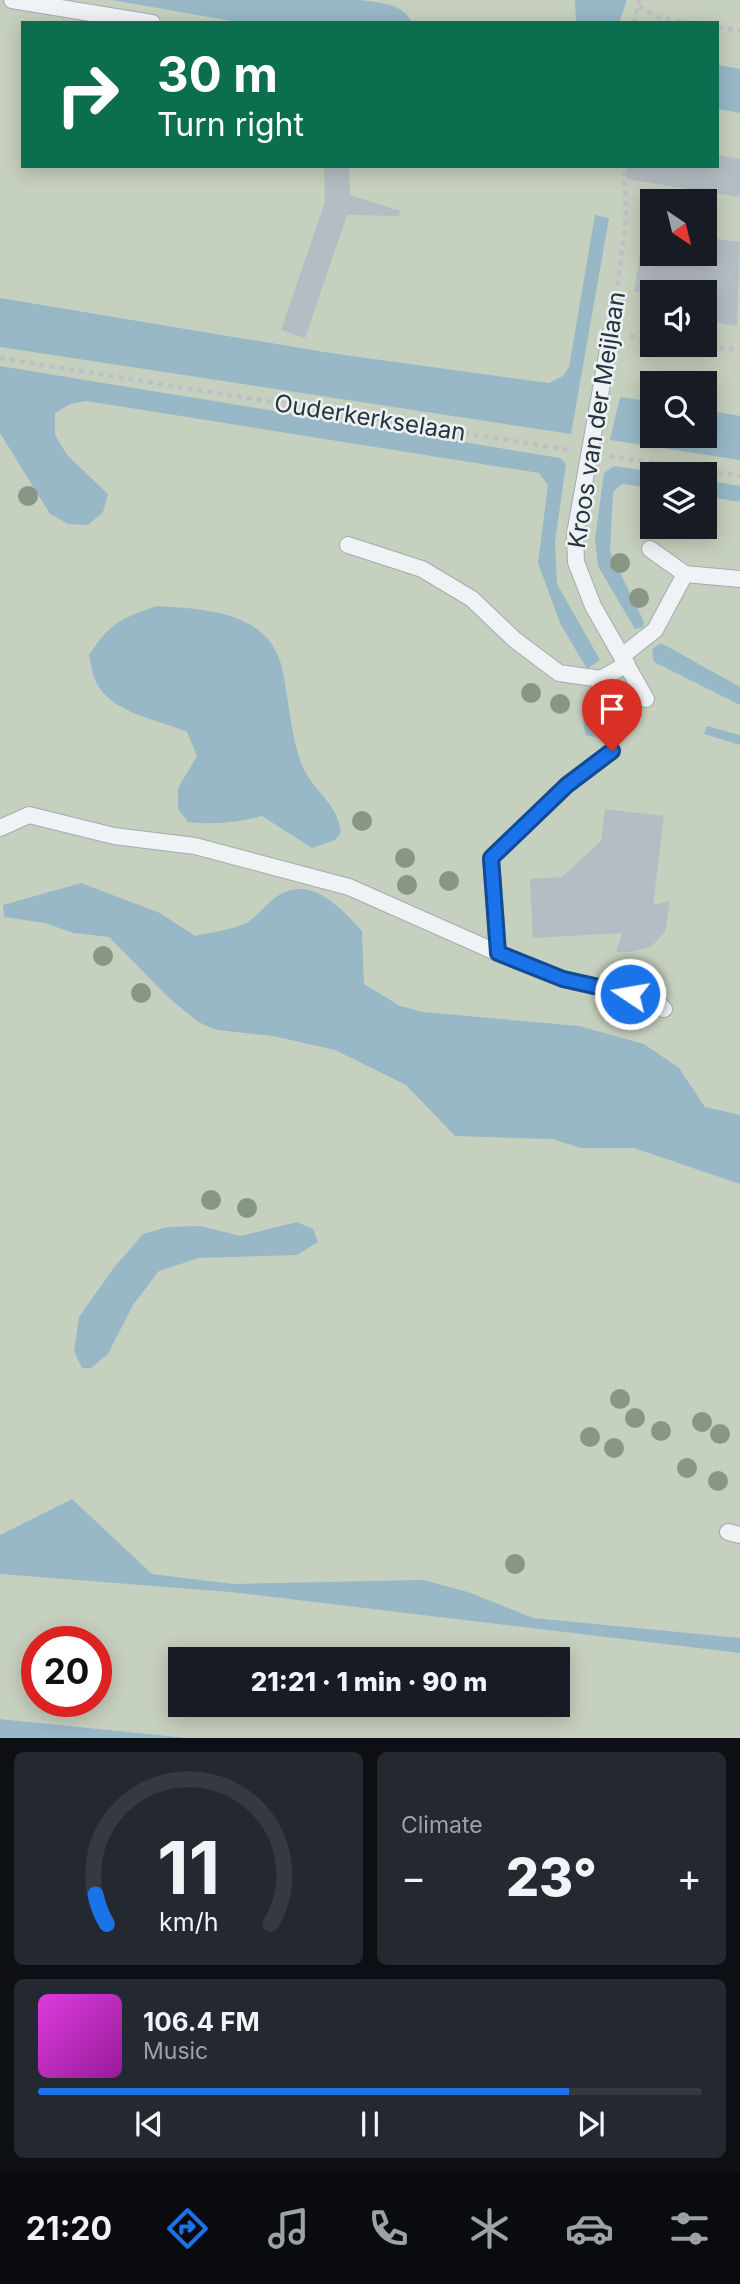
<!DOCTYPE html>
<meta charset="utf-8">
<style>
body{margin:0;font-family:Inter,sans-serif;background:#242831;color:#f1f3f6;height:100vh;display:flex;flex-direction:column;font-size:26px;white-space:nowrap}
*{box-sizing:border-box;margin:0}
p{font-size:23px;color:#9ea1a6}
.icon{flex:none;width:38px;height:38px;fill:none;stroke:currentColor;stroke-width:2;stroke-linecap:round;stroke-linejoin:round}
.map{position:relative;height:1738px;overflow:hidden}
.panel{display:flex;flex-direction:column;gap:14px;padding:14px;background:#0d0f14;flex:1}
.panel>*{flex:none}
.banner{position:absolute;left:21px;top:21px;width:698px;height:147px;border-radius:0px;box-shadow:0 4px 18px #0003;background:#0b6e4f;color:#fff;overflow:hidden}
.needle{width:46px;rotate:145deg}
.tools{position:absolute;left:640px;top:189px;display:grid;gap:14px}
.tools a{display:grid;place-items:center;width:77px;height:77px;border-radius:0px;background:#171b24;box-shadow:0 4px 18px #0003;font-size:35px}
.speed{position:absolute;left:21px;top:1626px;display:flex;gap:14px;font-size:35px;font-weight:700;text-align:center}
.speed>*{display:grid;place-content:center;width:91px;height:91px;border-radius:50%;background:#171b24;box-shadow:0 4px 18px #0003;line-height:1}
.speed .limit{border:10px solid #d22;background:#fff;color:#111}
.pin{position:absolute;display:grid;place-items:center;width:60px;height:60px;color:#fff;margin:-72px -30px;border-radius:50% 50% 50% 0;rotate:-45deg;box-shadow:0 0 7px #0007}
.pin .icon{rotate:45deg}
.me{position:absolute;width:77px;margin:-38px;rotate:282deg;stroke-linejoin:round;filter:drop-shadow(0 0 5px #0008)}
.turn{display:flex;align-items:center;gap:24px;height:147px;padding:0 21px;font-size:32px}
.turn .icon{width:91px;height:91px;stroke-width:2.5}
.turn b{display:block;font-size:49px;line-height:60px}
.big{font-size:52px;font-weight:800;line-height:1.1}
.panel .widget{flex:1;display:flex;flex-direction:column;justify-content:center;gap:10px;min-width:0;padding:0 24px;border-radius:10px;background:#242831}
.panel .dial{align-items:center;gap:0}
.dial svg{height:182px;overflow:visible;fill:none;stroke:#363941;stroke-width:7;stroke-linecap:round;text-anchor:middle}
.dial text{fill:#f1f3f6;stroke:none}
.song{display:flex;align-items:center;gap:21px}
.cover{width:84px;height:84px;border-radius:10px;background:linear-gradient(135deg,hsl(300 70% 55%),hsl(300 70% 35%))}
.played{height:7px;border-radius:4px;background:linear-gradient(90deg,#1a73e8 80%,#363941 80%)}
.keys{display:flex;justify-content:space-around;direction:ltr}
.heat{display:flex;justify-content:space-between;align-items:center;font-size:38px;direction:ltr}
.panel .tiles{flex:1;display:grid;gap:14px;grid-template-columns:1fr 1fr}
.widget:last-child{grid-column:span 2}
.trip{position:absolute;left:168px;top:1647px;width:402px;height:70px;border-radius:0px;background:#171b24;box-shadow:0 4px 18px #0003;font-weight:800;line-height:70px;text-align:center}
.tab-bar{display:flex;height:112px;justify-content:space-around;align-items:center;background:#090b0e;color:#9ea1a6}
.tab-bar .icon{width:49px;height:49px}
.tab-bar .on{color:#1a73e8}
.tab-bar b{font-size:32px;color:#f1f3f6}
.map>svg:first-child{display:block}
.green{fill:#c6d0be;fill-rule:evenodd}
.water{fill:#98b8c7}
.building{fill:#b4bdc3}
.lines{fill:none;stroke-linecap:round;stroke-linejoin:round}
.service-casing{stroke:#a3abb1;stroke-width:18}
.path{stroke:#bbc1c5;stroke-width:4.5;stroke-dasharray:5 5;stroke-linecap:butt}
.service{stroke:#eff3f5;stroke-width:16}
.tree{fill:#889785}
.route-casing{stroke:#114b97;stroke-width:18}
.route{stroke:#1a73e8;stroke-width:12}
.labels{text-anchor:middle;stroke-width:5;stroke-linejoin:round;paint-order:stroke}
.street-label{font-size:24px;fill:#27333d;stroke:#ecf1f4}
</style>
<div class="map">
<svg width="740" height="1738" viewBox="0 0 740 1738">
<rect width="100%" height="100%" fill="#dde3e7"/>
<path class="green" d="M0,0H740V1738H189L0,1719ZM23,23H718V166H23ZM653,201H705V254H653ZM653,292H705V345H653ZM653,383H705V436H653ZM653,474H705V527H653ZM37,1642H96V1701H37ZM180,1659H558V1704H180Z"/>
<g class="water">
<path d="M112,0H361C379,3 404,3 412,23H243Z"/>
<path d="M575,0H626V3L619,23H576Z"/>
<path d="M718,65L740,69V113L718,109Z"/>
<path d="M595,215L609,218L571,434L0,347V298L330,353L549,383L563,376L569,367Z"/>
<path d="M0,366L560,458L566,464L555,542L557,584L600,660L587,669L560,623L538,563L548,485L539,473L86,401L70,404L55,413V435L67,455L108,494L103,512L88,525L68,524L50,514L0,433Z"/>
<path d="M620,397L653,402V436H705V410L740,416V460L610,440Z"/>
<path d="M614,466L668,474H653V488L622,484L613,492L610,552L644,622L643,627L635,629L598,566L595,539L604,473Z"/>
<path d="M705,480L740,486V502L705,496Z"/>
<path d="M157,606C204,609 269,611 282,668C289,700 290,732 301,763C311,790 337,801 341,832L335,840L312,848L262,816C237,823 214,825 188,822L178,809V788L197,756L187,732C158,719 112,714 96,682C92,675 91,663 89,655C110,623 122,618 157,606Z"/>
<path d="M661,643L740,687V705L654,662L652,649Z"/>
<path d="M596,691L608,694L611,741L586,735C581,718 581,703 596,691Z"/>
<path d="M707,726L740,735V745L704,734Z"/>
<path d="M81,883L160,913L195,936C211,932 233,930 248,922C258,916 266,904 276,897C310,873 341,908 362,931L364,984L400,1006L423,1012L579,1026L644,1044L679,1068L705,1107L740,1115V1184L634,1148H581L552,1139L455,1136L406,1085L335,1050L273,1036L217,1030L198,1022L169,998L109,937L73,933L45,923L4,917L3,905Z"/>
<path d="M297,1222L313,1229L318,1242L297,1255L199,1258L159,1271L133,1305L108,1354L91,1368H82L74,1351L79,1317L113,1269L143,1234L168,1227L200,1226L241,1236Z"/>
<path d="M72,1499L152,1574L233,1584L423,1580L468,1592L533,1618L740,1638V1653L231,1592L0,1574V1535Z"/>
<path d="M0,1719L189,1738H0Z"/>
</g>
<g class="building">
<path d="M718,155L740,159V197L626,179L627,166H718Z"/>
<path d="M324,166H349L350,195L400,211L399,216L347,215L305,338L281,330L325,202Z"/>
<path d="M705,237L740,242L737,326L705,320V292H634L640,254H705Z"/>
<path d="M605,809L664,816L653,905L670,901L665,932L651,947L631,952H616L622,933L533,938L530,879L562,877L601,841Z"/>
</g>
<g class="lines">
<defs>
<g id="service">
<path d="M12,0L152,23"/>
<path d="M611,333L575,534L576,562L593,606L646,699"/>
<path d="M348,545L422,569L472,599L515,640L559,673L601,679L627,664"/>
<path d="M685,574L740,579"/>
<path d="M622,656L655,630L685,574L650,549"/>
<path d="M612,751L567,785L491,858L498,953L563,979L652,999L664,1009"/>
<path d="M0,828L29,815L114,836L195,846L349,887L498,953"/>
<path d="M728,1532L740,1535"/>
</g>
</defs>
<use href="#service" class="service-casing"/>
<g class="path">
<path d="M639,6L657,17L692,23"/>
<path d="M634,23L639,0"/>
<path d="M718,27L740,31"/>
<path d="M614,315L626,217L624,166"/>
<path d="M630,336L653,339"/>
<path d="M699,345L740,350"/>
<path d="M0,358L569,450"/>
<path d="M609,456L740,476"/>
</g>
<use href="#service" class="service"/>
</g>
<g class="tree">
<circle cx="28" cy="496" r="10"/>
<circle cx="620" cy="563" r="10"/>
<circle cx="639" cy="598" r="10"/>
<circle cx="531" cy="693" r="10"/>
<circle cx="560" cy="704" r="10"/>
<circle cx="362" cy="821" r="10"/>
<circle cx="405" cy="858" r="10"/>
<circle cx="449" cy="881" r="10"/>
<circle cx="407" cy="885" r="10"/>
<circle cx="103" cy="956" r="10"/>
<circle cx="141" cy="993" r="10"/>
<circle cx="211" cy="1200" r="10"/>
<circle cx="247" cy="1208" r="10"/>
<circle cx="620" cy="1399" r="10"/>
<circle cx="635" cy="1418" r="10"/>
<circle cx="702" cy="1422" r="10"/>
<circle cx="661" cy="1431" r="10"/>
<circle cx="720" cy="1434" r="10"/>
<circle cx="590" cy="1437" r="10"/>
<circle cx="614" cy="1448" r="10"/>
<circle cx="687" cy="1468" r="10"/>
<circle cx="718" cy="1481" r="10"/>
<circle cx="515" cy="1564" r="10"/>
</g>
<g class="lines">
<defs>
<path id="route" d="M612,751L567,785L491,858L498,953L563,979L630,994"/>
</defs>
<use href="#route" class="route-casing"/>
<use href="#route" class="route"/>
</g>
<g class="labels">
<g class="street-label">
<text transform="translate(370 418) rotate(9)" y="8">Ouderkerkselaan</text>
<text transform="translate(597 420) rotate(-81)" y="8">Kroos van der Meijlaan</text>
</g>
</g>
</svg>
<div class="tools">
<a><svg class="needle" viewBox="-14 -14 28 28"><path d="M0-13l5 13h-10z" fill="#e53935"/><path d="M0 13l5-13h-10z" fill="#9ea1a6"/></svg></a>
<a><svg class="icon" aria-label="sound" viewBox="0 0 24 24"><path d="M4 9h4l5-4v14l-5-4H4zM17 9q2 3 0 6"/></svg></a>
<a><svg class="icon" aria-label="search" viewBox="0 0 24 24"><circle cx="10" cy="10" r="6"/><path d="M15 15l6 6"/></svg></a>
<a><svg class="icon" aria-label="layers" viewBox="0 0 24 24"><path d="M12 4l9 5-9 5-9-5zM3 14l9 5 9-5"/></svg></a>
</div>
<div class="speed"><div class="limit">20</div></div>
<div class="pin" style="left:612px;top:751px;background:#d93025"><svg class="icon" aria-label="arrive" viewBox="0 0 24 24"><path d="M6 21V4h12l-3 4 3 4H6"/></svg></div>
<svg class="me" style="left:630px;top:994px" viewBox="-20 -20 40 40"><circle r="17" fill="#1a73e8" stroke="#fff" stroke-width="3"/><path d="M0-11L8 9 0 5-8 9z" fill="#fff"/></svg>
<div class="trip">21:21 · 1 min · 90 m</div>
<div class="banner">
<div class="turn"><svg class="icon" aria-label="right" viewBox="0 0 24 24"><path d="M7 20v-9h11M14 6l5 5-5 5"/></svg><div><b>30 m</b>Turn right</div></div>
</div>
</div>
<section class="panel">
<div class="tiles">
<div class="widget dial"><svg viewBox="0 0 100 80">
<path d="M14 69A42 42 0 1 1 86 69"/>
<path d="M14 69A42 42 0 0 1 9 56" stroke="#1a73e8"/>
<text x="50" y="56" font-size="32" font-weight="700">11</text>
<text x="50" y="72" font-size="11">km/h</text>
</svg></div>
<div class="widget"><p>Climate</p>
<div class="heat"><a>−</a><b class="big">23°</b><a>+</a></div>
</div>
<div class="widget">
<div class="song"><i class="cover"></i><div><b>106.4 FM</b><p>Music</p></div></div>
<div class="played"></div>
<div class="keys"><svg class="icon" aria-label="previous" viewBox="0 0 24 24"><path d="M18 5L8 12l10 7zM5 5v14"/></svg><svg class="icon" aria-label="pause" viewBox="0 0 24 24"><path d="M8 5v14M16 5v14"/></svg><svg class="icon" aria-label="next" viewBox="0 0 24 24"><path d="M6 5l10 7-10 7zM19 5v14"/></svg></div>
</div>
</div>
</section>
<nav class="tab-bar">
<b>21:20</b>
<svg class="icon on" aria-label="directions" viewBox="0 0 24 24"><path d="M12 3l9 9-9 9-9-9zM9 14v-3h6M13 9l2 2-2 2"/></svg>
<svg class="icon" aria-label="music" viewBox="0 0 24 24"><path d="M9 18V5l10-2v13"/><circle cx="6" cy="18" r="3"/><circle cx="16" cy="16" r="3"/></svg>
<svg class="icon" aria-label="phone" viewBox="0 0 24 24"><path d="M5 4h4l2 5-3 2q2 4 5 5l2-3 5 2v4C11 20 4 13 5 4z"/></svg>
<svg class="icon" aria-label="climate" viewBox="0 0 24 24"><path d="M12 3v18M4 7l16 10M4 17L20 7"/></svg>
<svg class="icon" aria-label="car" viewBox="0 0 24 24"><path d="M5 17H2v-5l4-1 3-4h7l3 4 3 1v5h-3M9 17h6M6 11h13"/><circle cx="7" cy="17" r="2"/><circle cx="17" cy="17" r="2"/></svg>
<svg class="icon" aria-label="filters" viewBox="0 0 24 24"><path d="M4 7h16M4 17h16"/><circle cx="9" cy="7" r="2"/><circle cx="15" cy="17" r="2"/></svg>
</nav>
